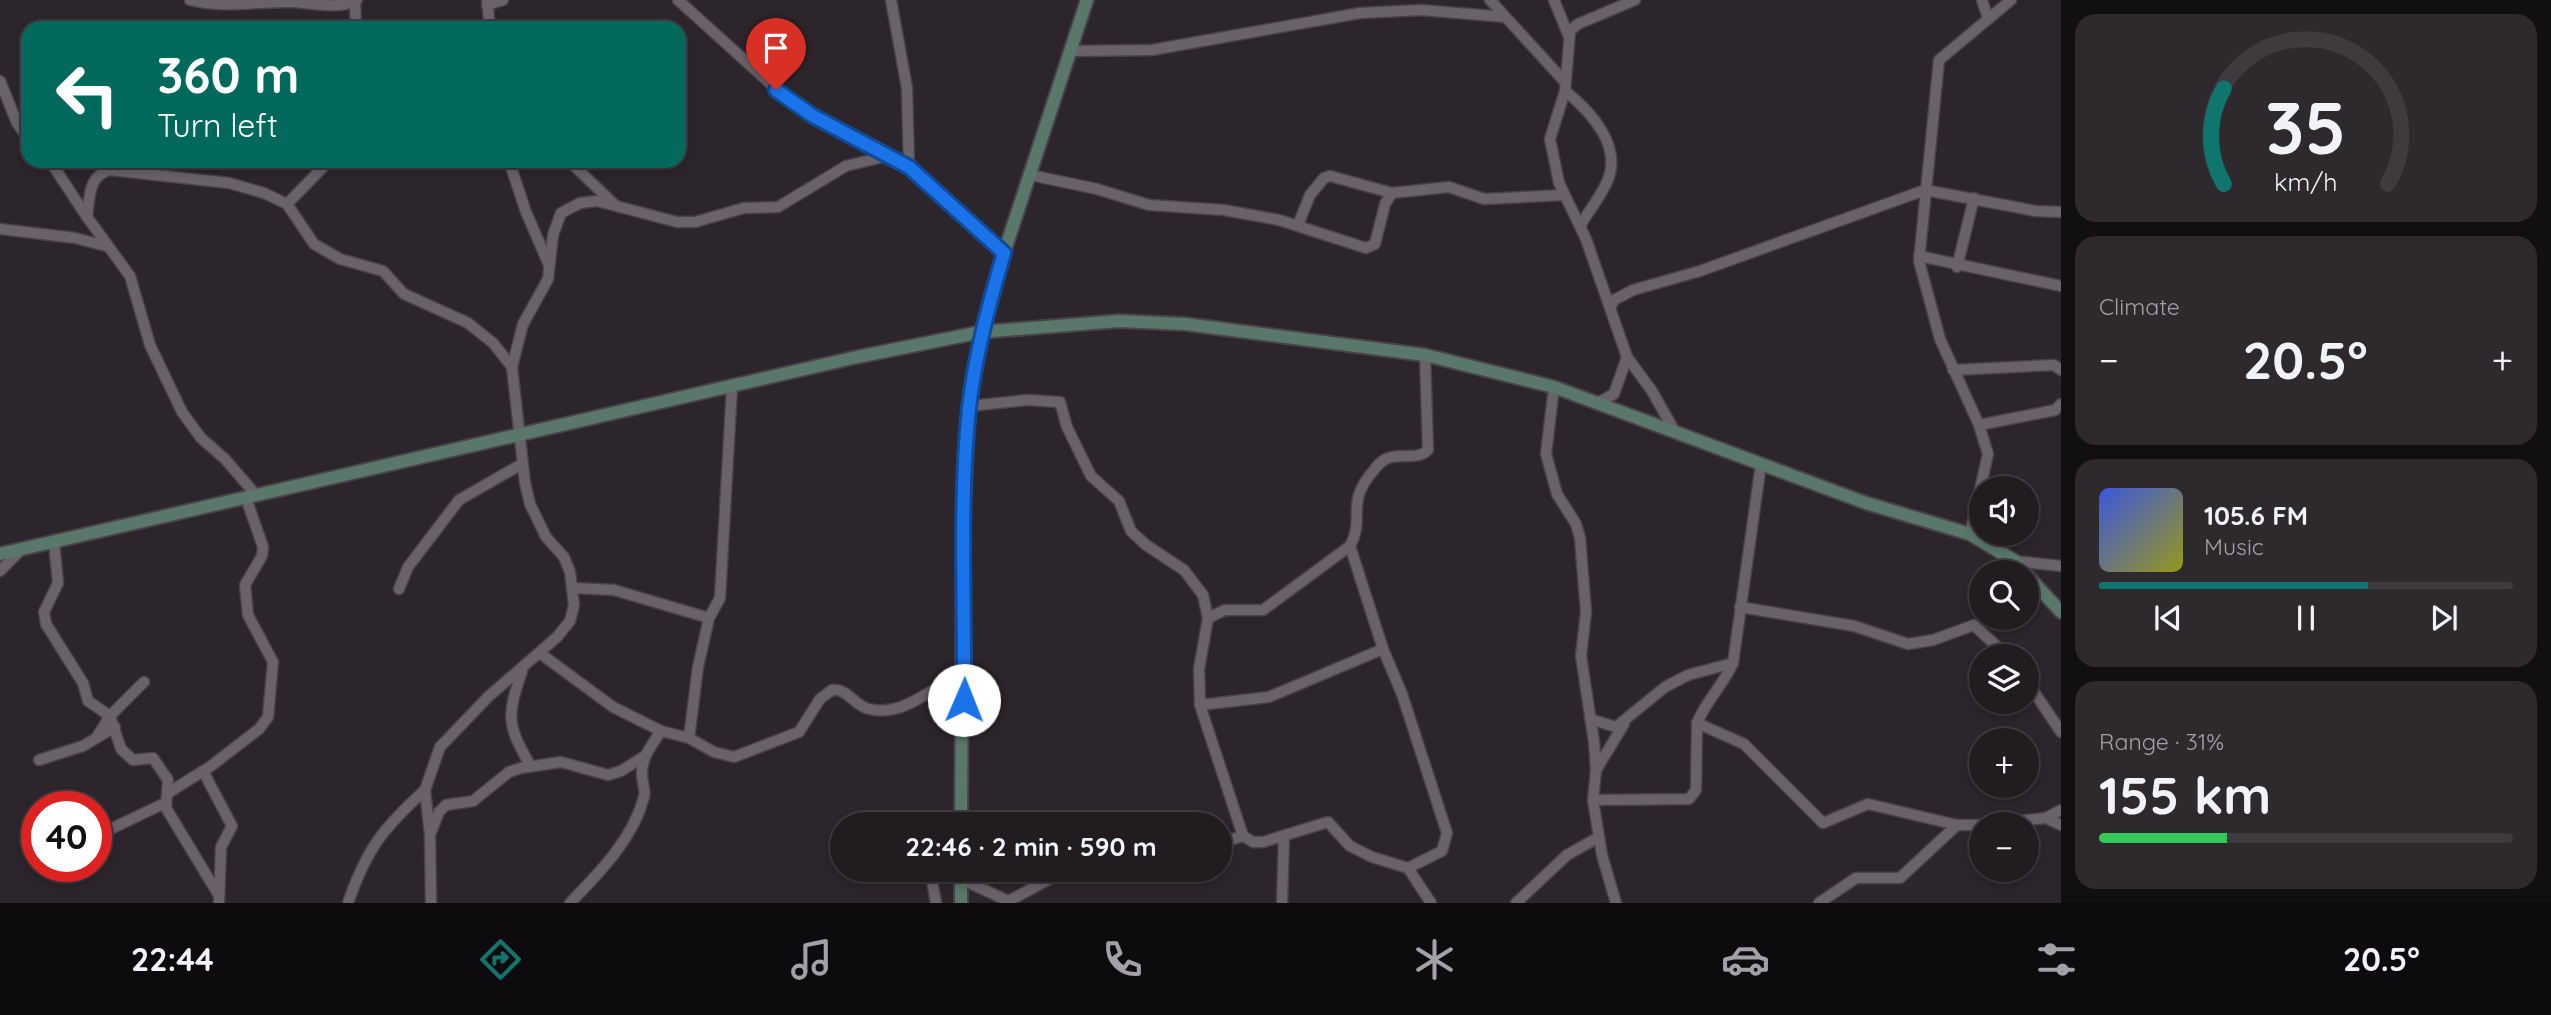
<!DOCTYPE html>
<meta charset="utf-8">
<style>
body{margin:0;font-family:Quicksand,sans-serif;background:#2d292d;color:#f1f3f6;height:100vh;display:flex;flex-direction:column;font-size:26px;white-space:nowrap}
*{box-sizing:border-box;margin:0}
p{font-size:23px;color:#a2a1a5}
.icon{flex:none;width:38px;height:38px;fill:none;stroke:currentColor;stroke-width:2;stroke-linecap:round;stroke-linejoin:round}
.map{position:relative;flex:1;overflow:hidden}
.panel{display:flex;flex-direction:column;gap:14px;padding:14px;background:#120f12;width:490px}
.panel>*{flex:none}
.guide{position:absolute;left:21px;top:21px;width:665px;height:147px;border-radius:21px;box-shadow:0 4px 10px #0003,0 0 0 2px #3e3a3e;background:#00695c;color:#fff;overflow:hidden}
.fabs{position:absolute;left:1969px;top:476px;display:grid;gap:14px}
.fabs a{display:grid;place-items:center;width:70px;height:70px;border-radius:50%;background:#211c20;box-shadow:0 4px 10px #0003,0 0 0 2px #3e3a3e;font-size:35px}
.speed{position:absolute;left:21px;top:791px;display:flex;gap:14px;font-size:35px;font-weight:700;text-align:center}
.speed>*{display:grid;place-content:center;width:91px;height:91px;border-radius:50%;background:#211c20;box-shadow:0 4px 10px #0003,0 0 0 2px #3e3a3e;line-height:1}
.speed .limit{border:10px solid #d22;background:#fff;color:#111}
.pin{position:absolute;display:grid;place-items:center;width:60px;height:60px;color:#fff;margin:-72px -30px;border-radius:50% 50% 50% 0;rotate:-45deg;box-shadow:0 0 7px #0007}
.pin .icon{rotate:45deg}
.me{position:absolute;width:77px;margin:-38px;rotate:1deg;stroke-linejoin:round;filter:drop-shadow(0 0 5px #0008)}
.turn{display:flex;align-items:center;gap:24px;height:147px;padding:0 21px;font-size:32px}
.turn .icon{width:91px;height:91px;stroke-width:2.5}
.turn b{display:block;font-size:49px;line-height:60px}
.big{font-size:52px;font-weight:700;line-height:1.1}
.panel .widget{flex:1;display:flex;flex-direction:column;justify-content:center;gap:10px;min-width:0;padding:0 24px;border-radius:21px;background:#2d292d}
.panel .dial{align-items:center;gap:0}
.dial svg{height:182px;overflow:visible;fill:none;stroke:#3e3a3e;stroke-width:7;stroke-linecap:round;text-anchor:middle}
.dial text{fill:#f1f3f6;stroke:none}
.song{display:flex;align-items:center;gap:21px}
.cover{width:84px;height:84px;border-radius:10px;background:linear-gradient(135deg,hsl(230 70% 55%),hsl(60 70% 35%))}
.played{height:7px;border-radius:4px;background:linear-gradient(90deg,#0f766e 65%,#3e3a3e 65%)}
.keys{display:flex;justify-content:space-around;direction:ltr}
.heat{display:flex;justify-content:space-between;align-items:center;font-size:38px;direction:ltr}
.charge{height:10px;border-radius:5px;background:linear-gradient(90deg,#34c759 31%,#3e3a3e 0)}
.trip{position:absolute;left:830px;top:812px;width:402px;height:70px;border-radius:35px;background:#211c20;box-shadow:0 4px 10px #0003,0 0 0 2px #3e3a3e;font-weight:700;line-height:70px;text-align:center}
.menu{display:flex;height:112px;justify-content:space-around;align-items:center;background:#0d0b0d;color:#a2a1a5}
.menu .icon{width:49px;height:49px}
.menu .active{color:#0f766e}
.menu b{font-size:32px;color:#f1f3f6}
main{display:flex;flex:1;min-height:0}
.map>svg:first-child{display:block}
.lines{fill:none;stroke-linecap:round;stroke-linejoin:round}
.street-casing{stroke:#494247;stroke-width:13}
.secondary-casing{stroke:#494247;stroke-width:16}
.street{stroke:#6a6269;stroke-width:10}
.secondary{stroke:#59776b;stroke-width:12}
.route-casing{stroke:#114b97;stroke-width:18}
.route{stroke:#1a73e8;stroke-width:12}
</style>
<main>
<div class="map">
<svg width="2061" height="903" viewBox="0 0 2061 903">
<rect width="100%" height="100%" fill="#2c252b"/>
<g class="lines">
<defs>
<g id="street">
<path d="M190,0C225,9 258,1 293,2C313,3 340,10 357,0"/>
<path d="M487,0L490,28"/>
<path d="M678,0L793,104L909,167L1004,253"/>
<path d="M891,0L907,88L909,167"/>
<path d="M1490,0L1565,82"/>
<path d="M1554,0L1569,37"/>
<path d="M1635,0L1578,24L1570,31L1565,91L1550,139L1559,183L1586,239L1627,357L1652,391L1675,432"/>
<path d="M1982,0L1988,18"/>
<path d="M355,2L356,28"/>
<path d="M487,5L503,0"/>
<path d="M1070,51L1152,50L1360,13L1421,10L1505,17"/>
<path d="M0,81L17,123L28,138"/>
<path d="M1565,91C1592,112 1624,148 1606,184C1599,199 1588,212 1580,226"/>
<path d="M50,161L87,217"/>
<path d="M509,161L526,212L549,265"/>
<path d="M569,161L614,204"/>
<path d="M1030,175L1097,189L1149,205L1224,210L1279,220L1366,248L1375,244L1385,204L1392,193L1449,187L1484,199L1564,195"/>
<path d="M287,204L329,161"/>
<path d="M1298,225L1310,195L1324,178L1330,176L1392,193"/>
<path d="M0,229L75,238L106,246"/>
<path d="M1919,256L2061,286"/>
<path d="M1957,267L1974,198"/>
<path d="M1610,308L1614,300L1633,290L1700,271L1925,190L2036,211L2061,212"/>
<path d="M1953,370L2054,365L2061,370"/>
<path d="M1554,387L1546,454L1557,494L1576,524L1580,538L1586,612L1581,656L1594,742L1596,770L1593,800L1602,855L1616,903"/>
<path d="M1599,402L1614,394L1627,357"/>
<path d="M969,406L1027,400L1060,402L1067,427L1091,476L1119,501L1131,531L1146,545L1184,570L1203,595L1208,618L1199,669L1200,705L1243,836"/>
<path d="M1979,425L2055,410L2061,404"/>
<path d="M1761,464L1733,663C1723,685 1706,701 1697,723L1744,744L1823,823L1868,804L1957,825H1981"/>
<path d="M256,495L225,459L201,438L182,412L150,345L130,276L87,217C90,196 88,176 110,170L229,183L264,193L287,204L314,244L340,259L383,271L404,294L468,323L493,343L512,367"/>
<path d="M1970,534L1988,454L1979,425L1940,339L1919,261L1939,60L2011,0"/>
<path d="M54,542L58,583L44,612L46,624L83,683L88,701L110,716L121,749L133,760L153,758L168,780L166,808L218,894"/>
<path d="M2015,561L2061,566"/>
<path d="M0,571L21,550"/>
<path d="M574,588L614,590L709,618"/>
<path d="M399,589L408,567L459,500L522,464"/>
<path d="M1740,607L1854,626L1908,644L1933,640L1974,625L2007,656"/>
<path d="M1208,618L1225,610H1263L1350,546C1366,517 1344,504 1374,470C1377,466 1381,461 1386,459C1399,452 1418,461 1428,450L1425,355"/>
<path d="M1383,649L1402,694L1447,833L1442,851L1408,868"/>
<path d="M541,654L613,707L661,731L689,738L714,752L734,757L799,732L820,699L832,690C848,688 854,706 869,709C905,718 932,685 964,675"/>
<path d="M522,671C507,716 506,723 530,765"/>
<path d="M2026,680L2061,732"/>
<path d="M1200,705L1269,697L1383,649L1350,546"/>
<path d="M1590,719L1616,727L1665,687L1688,675L1733,663"/>
<path d="M97,737L110,716L144,682"/>
<path d="M689,738L698,667L709,618L720,598L732,387"/>
<path d="M39,760L83,746L115,727"/>
<path d="M1596,770L1624,724"/>
<path d="M203,771L232,826L221,847L219,903"/>
<path d="M425,790L440,747L489,696L557,637L570,621L574,605L570,572L564,557L546,537L530,504L525,483L512,367L523,324L548,279L553,235L561,213L580,203L597,201L677,222H695L744,208L778,207L846,166L887,156"/>
<path d="M168,793L211,766L259,729L268,717L273,662L248,615L245,585L262,556L263,547L246,498"/>
<path d="M1593,800L1689,799L1696,790L1697,723"/>
<path d="M2046,818L2061,825"/>
<path d="M946,824H961"/>
<path d="M1991,824L2046,818L2061,810"/>
<path d="M430,835L439,812L446,805L473,801L509,772L521,768L561,762L608,775L621,771L645,756"/>
<path d="M96,836L165,803"/>
<path d="M1220,843L1243,836L1253,842H1263L1328,822L1350,846L1372,857L1408,868L1431,903"/>
<path d="M930,870L936,903"/>
<path d="M1111,870L1126,873L1146,870"/>
<path d="M961,879L1006,900"/>
<path d="M348,903C366,850 383,828 425,790L430,835L431,903"/>
<path d="M570,903C600,872 633,839 644,797C646,789 642,783 642,775C641,758 652,745 661,731"/>
<path d="M1005,903L1066,870"/>
<path d="M1282,903L1284,837"/>
<path d="M1516,903L1567,855L1599,837"/>
<path d="M1819,903L1856,878H1900L1957,825"/>
</g>
<g id="secondary">
<path d="M0,554L857,357L981,332L1119,321L1185,324L1425,355L1554,387L1866,503L1970,534L2015,561L2025,572"/>
<path d="M2026,574L2061,612"/>
<path d="M961,824L963,521L969,406L981,332L1004,253L1087,0"/>
<path d="M961,903V870"/>
</g>
</defs>
<use href="#street" class="street-casing"/>
<use href="#secondary" class="secondary-casing"/>
<use href="#street" class="street"/>
<use href="#secondary" class="secondary"/>
</g>
<g class="lines">
<defs>
<path id="route" d="M776,90L813,116L909,167L1004,253C989,304 975,355 969,408C959,505 965,603 964,700"/>
</defs>
<use href="#route" class="route-casing"/>
<use href="#route" class="route"/>
</g>
</svg>
<div class="fabs">
<a><svg class="icon" aria-label="sound" viewBox="0 0 24 24"><path d="M4 9h4l5-4v14l-5-4H4zM17 9q2 3 0 6"/></svg></a>
<a><svg class="icon" aria-label="search" viewBox="0 0 24 24"><circle cx="10" cy="10" r="6"/><path d="M15 15l6 6"/></svg></a>
<a><svg class="icon" aria-label="layers" viewBox="0 0 24 24"><path d="M12 4l9 5-9 5-9-5zM3 14l9 5 9-5"/></svg></a>
<a>+</a>
<a>−</a>
</div>
<div class="speed"><div class="limit">40</div></div>
<div class="pin" style="left:776px;top:90px;background:#d93025"><svg class="icon" aria-label="arrive" viewBox="0 0 24 24"><path d="M6 21V4h12l-3 4 3 4H6"/></svg></div>
<svg class="me" style="left:964px;top:700px" viewBox="-20 -20 40 40"><circle r="19" fill="#fff"/><path d="M0-13L10 11 0 6-10 11z" fill="#1a73e8"/></svg>
<div class="trip">22:46 · 2 min · 590 m</div>
<div class="guide">
<div class="turn"><svg class="icon" aria-label="left" viewBox="0 0 24 24"><path d="M17 20v-9H6M10 6l-5 5 5 5"/></svg><div><b>360 m</b>Turn left</div></div>
</div>
</div>
<section class="panel">
<div class="widget dial"><svg viewBox="0 0 100 80">
<path d="M14 69A42 42 0 1 1 86 69"/>
<path d="M14 69A42 42 0 0 1 14 27" stroke="#0f766e"/>
<text x="50" y="56" font-size="32" font-weight="700">35</text>
<text x="50" y="72" font-size="11">km/h</text>
</svg></div>
<div class="widget"><p>Climate</p>
<div class="heat"><a>−</a><b class="big">20.5°</b><a>+</a></div>
</div>
<div class="widget">
<div class="song"><i class="cover"></i><div><b>105.6 FM</b><p>Music</p></div></div>
<div class="played"></div>
<div class="keys"><svg class="icon" aria-label="previous" viewBox="0 0 24 24"><path d="M18 5L8 12l10 7zM5 5v14"/></svg><svg class="icon" aria-label="pause" viewBox="0 0 24 24"><path d="M8 5v14M16 5v14"/></svg><svg class="icon" aria-label="next" viewBox="0 0 24 24"><path d="M6 5l10 7-10 7zM19 5v14"/></svg></div>
</div>
<div class="widget"><p>Range · 31%</p><b class="big">155 km</b><div class="charge"></div></div>
</section>
</main>
<nav class="menu">
<b>22:44</b>
<svg class="icon active" aria-label="directions" viewBox="0 0 24 24"><path d="M12 3l9 9-9 9-9-9zM9 14v-3h6M13 9l2 2-2 2"/></svg>
<svg class="icon" aria-label="music" viewBox="0 0 24 24"><path d="M9 18V5l10-2v13"/><circle cx="6" cy="18" r="3"/><circle cx="16" cy="16" r="3"/></svg>
<svg class="icon" aria-label="phone" viewBox="0 0 24 24"><path d="M5 4h4l2 5-3 2q2 4 5 5l2-3 5 2v4C11 20 4 13 5 4z"/></svg>
<svg class="icon" aria-label="climate" viewBox="0 0 24 24"><path d="M12 3v18M4 7l16 10M4 17L20 7"/></svg>
<svg class="icon" aria-label="car" viewBox="0 0 24 24"><path d="M5 17H2v-5l4-1 3-4h7l3 4 3 1v5h-3M9 17h6M6 11h13"/><circle cx="7" cy="17" r="2"/><circle cx="17" cy="17" r="2"/></svg>
<svg class="icon" aria-label="filters" viewBox="0 0 24 24"><path d="M4 7h16M4 17h16"/><circle cx="9" cy="7" r="2"/><circle cx="15" cy="17" r="2"/></svg>
<b>20.5°</b>
</nav>
